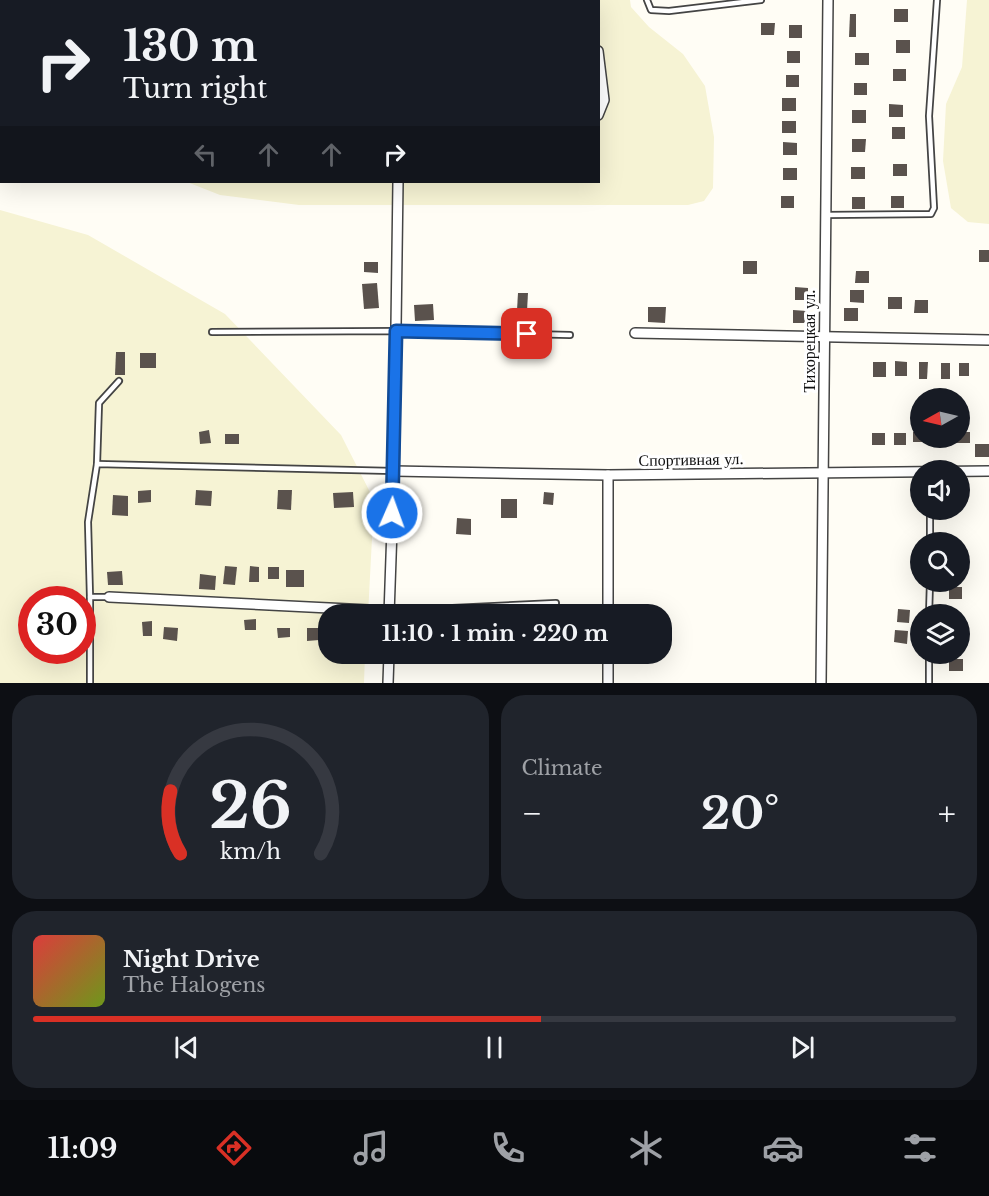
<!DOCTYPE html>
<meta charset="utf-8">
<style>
body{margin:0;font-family:"Libre Baskerville",serif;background:#20242c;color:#f1f3f6;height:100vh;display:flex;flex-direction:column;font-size:22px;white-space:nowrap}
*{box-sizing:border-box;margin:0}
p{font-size:20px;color:#9ea1a6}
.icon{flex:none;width:33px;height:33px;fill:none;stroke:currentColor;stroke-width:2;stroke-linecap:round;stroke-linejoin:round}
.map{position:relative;height:683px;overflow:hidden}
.sheet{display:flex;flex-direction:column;gap:12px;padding:12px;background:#0d0f14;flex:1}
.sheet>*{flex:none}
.top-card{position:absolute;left:0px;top:0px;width:600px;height:183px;box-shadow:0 6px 24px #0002;background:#171b24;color:#f1f3f6;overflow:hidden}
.needle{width:39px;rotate:262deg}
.fabs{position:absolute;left:910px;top:388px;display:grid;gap:12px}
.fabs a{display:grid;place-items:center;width:60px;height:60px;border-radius:50%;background:#171b24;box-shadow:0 6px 24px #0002;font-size:30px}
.speed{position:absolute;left:18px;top:586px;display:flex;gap:12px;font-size:30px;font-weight:700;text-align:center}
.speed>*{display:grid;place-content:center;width:78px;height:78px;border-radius:50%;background:#171b24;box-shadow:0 6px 24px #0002;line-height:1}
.speed .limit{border:9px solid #d22;background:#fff;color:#111}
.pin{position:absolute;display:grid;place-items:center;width:51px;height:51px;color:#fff;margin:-26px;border-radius:12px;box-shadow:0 3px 9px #0006}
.me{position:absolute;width:66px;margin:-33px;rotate:2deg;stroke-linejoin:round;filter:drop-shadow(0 0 4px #0008)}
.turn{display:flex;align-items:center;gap:21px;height:126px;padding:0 24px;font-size:27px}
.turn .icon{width:78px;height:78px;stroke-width:2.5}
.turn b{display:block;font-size:42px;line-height:51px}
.lanes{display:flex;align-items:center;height:57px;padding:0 24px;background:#0003;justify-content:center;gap:30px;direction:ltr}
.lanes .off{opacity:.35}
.big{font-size:45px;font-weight:700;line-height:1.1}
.sheet .widget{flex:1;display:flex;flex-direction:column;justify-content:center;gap:9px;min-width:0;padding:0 21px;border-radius:24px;background:#20242c}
.sheet .dial{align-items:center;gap:0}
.dial svg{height:156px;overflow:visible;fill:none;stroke:#363941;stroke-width:7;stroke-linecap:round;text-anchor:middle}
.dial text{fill:#f1f3f6;stroke:none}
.song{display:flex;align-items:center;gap:18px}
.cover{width:72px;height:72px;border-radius:9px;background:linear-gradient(135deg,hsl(0 70% 55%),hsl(80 70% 35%))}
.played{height:6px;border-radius:3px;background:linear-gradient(90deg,#d93025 55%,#363941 55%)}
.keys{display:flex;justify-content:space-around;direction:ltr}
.heat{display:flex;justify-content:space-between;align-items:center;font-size:33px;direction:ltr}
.sheet .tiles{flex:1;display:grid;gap:12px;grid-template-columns:1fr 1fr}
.widget:last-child{grid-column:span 2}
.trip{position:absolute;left:318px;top:604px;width:354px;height:60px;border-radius:24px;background:#171b24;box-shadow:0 6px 24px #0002;font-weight:700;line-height:60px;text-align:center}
.dock{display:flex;height:96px;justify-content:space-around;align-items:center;background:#090b0e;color:#9ea1a6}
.dock .icon{width:42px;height:42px}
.dock .selected{color:#d93025}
.dock b{font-size:27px;color:#f1f3f6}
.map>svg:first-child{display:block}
.farmland{fill:#f6f3d4;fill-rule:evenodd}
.building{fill:#5a524d}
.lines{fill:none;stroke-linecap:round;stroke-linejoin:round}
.service-casing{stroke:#444;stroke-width:8}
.minor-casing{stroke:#444;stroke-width:12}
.service{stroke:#fff;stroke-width:4.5}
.minor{stroke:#fff;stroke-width:9}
.route-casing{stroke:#114b97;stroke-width:15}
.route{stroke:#1a73e8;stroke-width:10}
.labels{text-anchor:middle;stroke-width:6;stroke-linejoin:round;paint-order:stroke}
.street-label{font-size:16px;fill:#111;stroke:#fff}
</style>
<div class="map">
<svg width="989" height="683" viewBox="0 0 989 683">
<rect width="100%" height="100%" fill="#fffdf5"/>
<g class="farmland">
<path d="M0,0H630L631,7L649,27L683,54L705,86L714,137L713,188L704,201L688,205H299L220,195L187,182H598V2H2L1,103Z"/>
<path d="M967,0H989V224L968,222L951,208L943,161L946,104L962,67Z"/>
<path d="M0,210L88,235L225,314L341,435L374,500L368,615H328V654H365L364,683H0ZM32,600H82V651H32Z"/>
</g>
<g class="building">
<rect x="894" y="9" width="14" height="13"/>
<path d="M850,14H856V37H849Z"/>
<path d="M761,23H775L774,35H761Z"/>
<rect x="789" y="25" width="13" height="13"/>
<rect x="896" y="40" width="14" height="13"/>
<rect x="787" y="51" width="13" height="12"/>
<rect x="855" y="53" width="14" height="12"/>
<rect x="893" y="69" width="13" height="12"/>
<rect x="786" y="75" width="13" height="12"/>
<rect x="854" y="83" width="13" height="12"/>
<rect x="782" y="98" width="14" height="13"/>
<path d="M889,104L903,105V117H889Z"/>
<rect x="852" y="110" width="14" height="13"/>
<rect x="782" y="121" width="14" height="12"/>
<rect x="892" y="127" width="13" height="12"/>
<path d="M852,139H866L865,152H852Z"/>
<path d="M783,142L797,143V155H783Z"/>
<rect x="893" y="164" width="14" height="12"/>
<rect x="851" y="167" width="14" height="12"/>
<rect x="783" y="168" width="14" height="12"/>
<rect x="781" y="196" width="13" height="12"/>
<rect x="891" y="196" width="13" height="12"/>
<rect x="852" y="197" width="13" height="12"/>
<rect x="979" y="250" width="10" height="12"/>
<rect x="743" y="261" width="14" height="13"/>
<path d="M364,262H378V273L364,272Z"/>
<path d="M856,271H869V283H855Z"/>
<path d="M377,283L379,308L364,309L362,284Z"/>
<path d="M795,287L808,288V300H795Z"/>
<path d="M850,290H864V303L850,302Z"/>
<path d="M518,293H528L527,311L517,310Z"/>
<rect x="888" y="297" width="14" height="12"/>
<path d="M915,300H928V313H914Z"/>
<path d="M433,304L434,320L415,321L414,305Z"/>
<path d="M648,307H666L665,323L648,322Z"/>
<rect x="844" y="308" width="14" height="13"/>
<path d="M793,310L807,311L806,323H793Z"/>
<path d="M116,352H125V375H115Z"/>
<rect x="140" y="353" width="16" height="15"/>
<path d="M895,361L907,362V376H895Z"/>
<rect x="873" y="362" width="13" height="15"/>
<path d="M919,362H928L927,379H919Z"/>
<rect x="941" y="363" width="9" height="16"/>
<rect x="959" y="363" width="10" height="13"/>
<path d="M209,430L211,443L200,444L199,432Z"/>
<path d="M913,432H921V438H927V442H913Z"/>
<path d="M960,432H970V443H955L956,438H960Z"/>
<rect x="872" y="433" width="13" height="12"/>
<rect x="894" y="433" width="12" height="12"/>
<rect x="225" y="434" width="14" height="10"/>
<rect x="975" y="444" width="14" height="13"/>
<path d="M151,490V502L138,503V491Z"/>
<path d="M196,490L212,491L211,506L195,505Z"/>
<path d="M278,490H292L291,510L277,509Z"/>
<path d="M353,492L354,507L334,508L333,493Z"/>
<path d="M544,492L554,493L553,505L543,504Z"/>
<path d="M113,495L128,496V516L112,515Z"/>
<rect x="501" y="499" width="16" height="19"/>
<path d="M457,518L471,519V535L456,534Z"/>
<path d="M225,566L237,567L235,585L223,584Z"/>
<path d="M250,566L259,567V582H249Z"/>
<rect x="268" y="567" width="11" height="12"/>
<rect x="286" y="570" width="18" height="17"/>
<path d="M122,571L123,585H108L107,572Z"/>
<path d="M200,574L216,576L215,590L199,589Z"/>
<rect x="949" y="587" width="13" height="12"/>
<path d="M898,609L910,610L909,623L897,622Z"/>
<path d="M256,619V630H245L244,620Z"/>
<path d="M152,621V636H143L142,622Z"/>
<path d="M164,627L178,628L177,641L163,639Z"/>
<path d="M277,628H290V637L278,638Z"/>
<path d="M307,628H318L319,640L307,641Z"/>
<path d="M895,630L908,631L907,644L894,642Z"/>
<rect x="949" y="659" width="14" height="12"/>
</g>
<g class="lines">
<defs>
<g id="service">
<path d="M647,0L651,10L669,11L761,0"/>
<path d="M825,215L931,214L934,208L929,116L937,0"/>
<path d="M212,332L396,331L570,335"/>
<path d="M97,464L99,403L119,381"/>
<path d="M930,543V510"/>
<path d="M109,597H90L88,522L97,464L394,471"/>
<path d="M389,611L556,603"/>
<path d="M929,615L930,582"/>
<path d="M90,683V597"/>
<path d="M929,683V654"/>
</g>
<g id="minor">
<path d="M593,0V2"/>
<path d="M598,51L604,100L598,115"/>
<path d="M635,333L989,340"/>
<path d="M394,471L608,475L989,471"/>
<path d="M608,475V615"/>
<path d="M109,597L389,611"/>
<path d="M389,615L394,471L398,182"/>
<path d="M608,654V683"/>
<path d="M388,683L389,654"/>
<path d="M821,683L828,0"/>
</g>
</defs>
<use href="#service" class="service-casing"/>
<use href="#minor" class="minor-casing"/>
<use href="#service" class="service"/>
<use href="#minor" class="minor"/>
</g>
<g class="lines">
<defs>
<path id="route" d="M392,513L396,331L527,334"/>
</defs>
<use href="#route" class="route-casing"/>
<use href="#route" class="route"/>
</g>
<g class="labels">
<g class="street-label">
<text transform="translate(809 341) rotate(-90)" y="6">Тихорецкая ул.</text>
<text transform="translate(691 459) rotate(-1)" y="6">Спортивная ул.</text>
</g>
</g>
</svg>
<div class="fabs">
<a><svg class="needle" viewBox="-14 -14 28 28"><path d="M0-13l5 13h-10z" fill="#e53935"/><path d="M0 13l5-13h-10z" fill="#9ea1a6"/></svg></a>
<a><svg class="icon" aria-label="sound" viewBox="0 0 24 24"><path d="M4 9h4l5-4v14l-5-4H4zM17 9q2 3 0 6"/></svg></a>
<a><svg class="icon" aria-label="search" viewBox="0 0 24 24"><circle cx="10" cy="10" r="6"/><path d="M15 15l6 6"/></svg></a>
<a><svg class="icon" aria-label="layers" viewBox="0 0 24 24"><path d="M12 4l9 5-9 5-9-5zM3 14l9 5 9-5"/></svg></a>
</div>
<div class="speed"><div class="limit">30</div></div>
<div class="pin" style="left:527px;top:334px;background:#d93025"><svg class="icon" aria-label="arrive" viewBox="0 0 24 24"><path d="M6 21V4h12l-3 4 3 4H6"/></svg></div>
<svg class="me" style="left:392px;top:513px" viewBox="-20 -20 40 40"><circle r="17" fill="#1a73e8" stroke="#fff" stroke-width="3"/><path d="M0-11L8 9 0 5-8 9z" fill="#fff"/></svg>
<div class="trip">11:10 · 1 min · 220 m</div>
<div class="top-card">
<div class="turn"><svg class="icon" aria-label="right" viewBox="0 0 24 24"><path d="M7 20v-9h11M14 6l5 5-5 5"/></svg><div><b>130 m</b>Turn right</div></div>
<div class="lanes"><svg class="icon off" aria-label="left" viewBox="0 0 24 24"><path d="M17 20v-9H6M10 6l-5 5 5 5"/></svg><svg class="icon off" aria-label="ahead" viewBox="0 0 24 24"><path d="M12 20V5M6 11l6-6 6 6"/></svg><svg class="icon off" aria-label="ahead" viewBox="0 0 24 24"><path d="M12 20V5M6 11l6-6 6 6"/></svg><svg class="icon" aria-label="right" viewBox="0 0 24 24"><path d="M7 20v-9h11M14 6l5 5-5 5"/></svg></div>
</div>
</div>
<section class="sheet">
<div class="tiles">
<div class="widget dial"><svg viewBox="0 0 100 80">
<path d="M14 69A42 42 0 1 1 86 69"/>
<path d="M14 69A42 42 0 0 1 9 37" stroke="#d93025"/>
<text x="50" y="56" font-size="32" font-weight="700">26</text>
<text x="50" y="72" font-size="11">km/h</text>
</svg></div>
<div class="widget"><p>Climate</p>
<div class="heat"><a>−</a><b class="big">20°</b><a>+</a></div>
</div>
<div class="widget">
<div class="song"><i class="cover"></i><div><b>Night Drive</b><p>The Halogens</p></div></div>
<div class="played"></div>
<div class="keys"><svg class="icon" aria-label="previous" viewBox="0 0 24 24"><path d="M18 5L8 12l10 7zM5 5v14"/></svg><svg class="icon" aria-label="pause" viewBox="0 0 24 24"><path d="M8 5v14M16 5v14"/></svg><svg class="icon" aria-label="next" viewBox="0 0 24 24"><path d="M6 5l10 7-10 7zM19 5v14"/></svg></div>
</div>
</div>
</section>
<nav class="dock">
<b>11:09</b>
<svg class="icon selected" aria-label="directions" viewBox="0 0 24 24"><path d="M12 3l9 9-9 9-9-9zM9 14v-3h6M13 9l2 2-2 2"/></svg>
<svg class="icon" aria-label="music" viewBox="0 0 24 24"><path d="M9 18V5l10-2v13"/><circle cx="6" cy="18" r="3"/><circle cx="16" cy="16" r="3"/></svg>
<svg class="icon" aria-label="phone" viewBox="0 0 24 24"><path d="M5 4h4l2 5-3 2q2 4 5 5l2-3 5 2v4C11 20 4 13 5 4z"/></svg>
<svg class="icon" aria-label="climate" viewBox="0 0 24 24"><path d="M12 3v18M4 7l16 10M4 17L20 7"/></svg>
<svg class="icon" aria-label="car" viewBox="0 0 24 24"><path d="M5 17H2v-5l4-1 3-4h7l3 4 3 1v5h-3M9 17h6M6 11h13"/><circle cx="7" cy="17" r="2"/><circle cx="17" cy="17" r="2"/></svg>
<svg class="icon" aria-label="filters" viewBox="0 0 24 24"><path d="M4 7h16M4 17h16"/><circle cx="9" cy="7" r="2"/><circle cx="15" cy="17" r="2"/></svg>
</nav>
